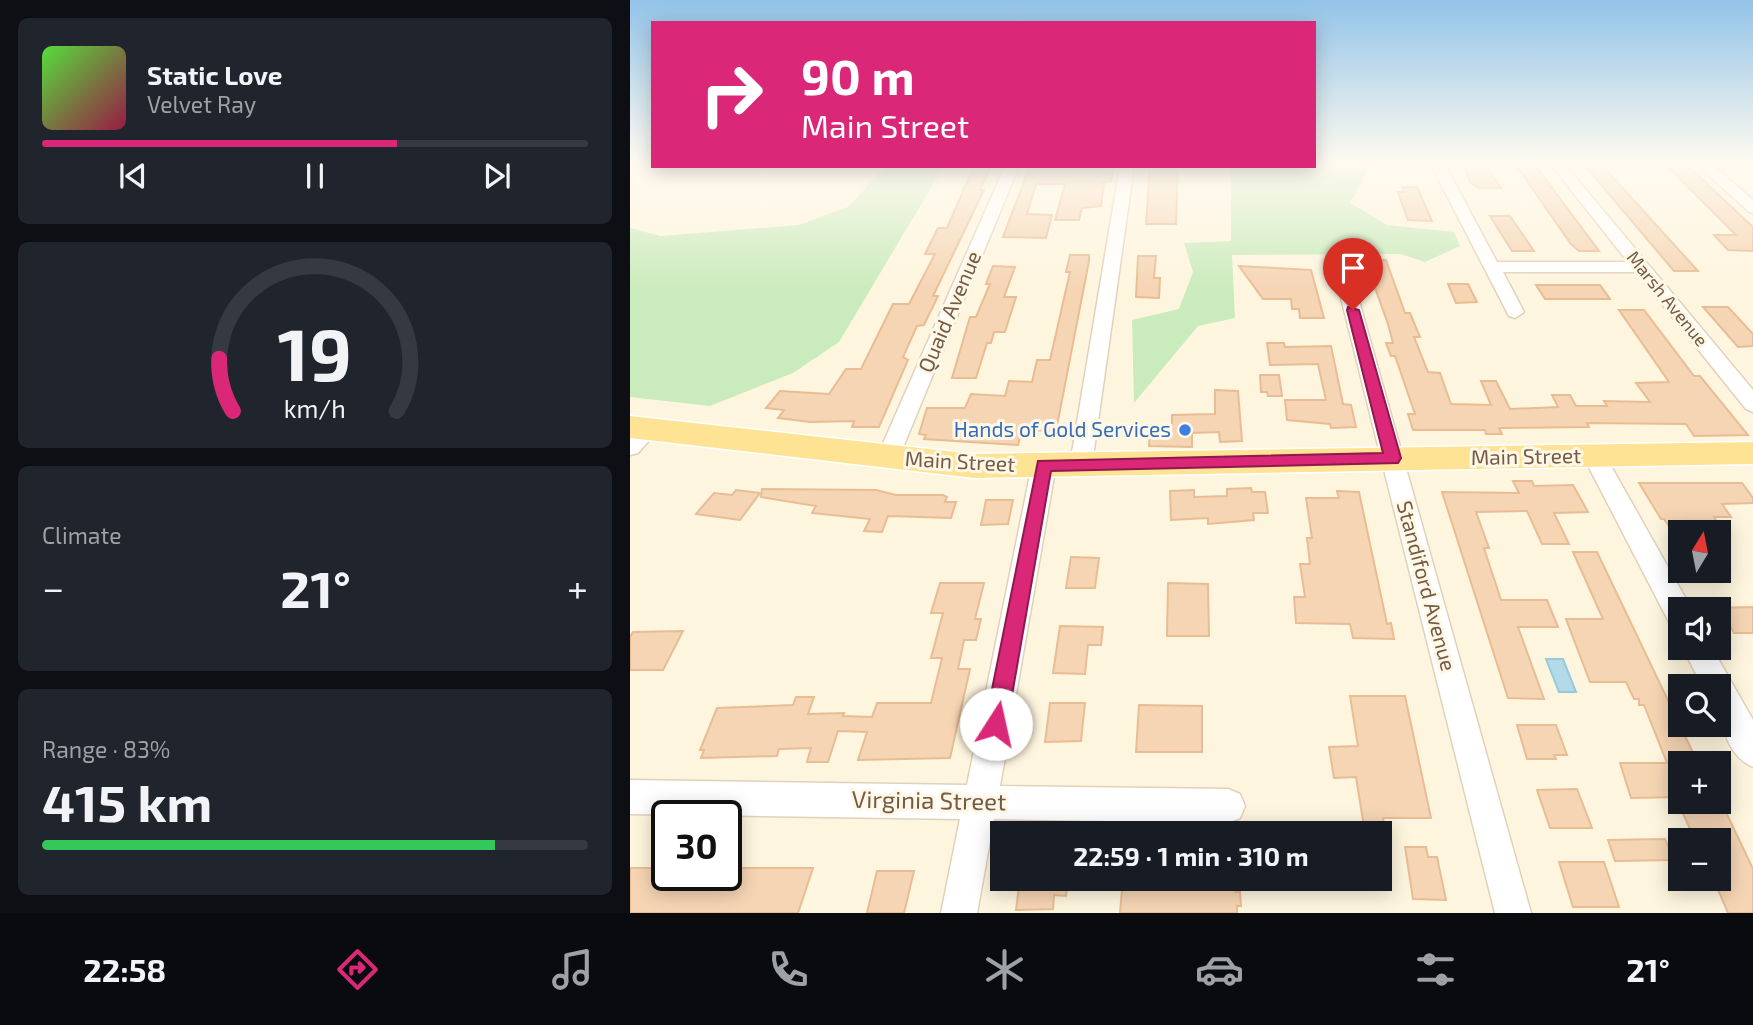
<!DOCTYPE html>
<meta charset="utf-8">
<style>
body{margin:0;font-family:"Exo 2",sans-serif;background:#20242c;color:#f1f3f6;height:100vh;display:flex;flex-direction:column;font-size:26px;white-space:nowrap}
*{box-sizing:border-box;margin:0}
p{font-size:23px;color:#9ea1a6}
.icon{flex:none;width:38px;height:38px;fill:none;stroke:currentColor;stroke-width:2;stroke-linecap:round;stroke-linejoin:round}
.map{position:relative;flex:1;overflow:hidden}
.side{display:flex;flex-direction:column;gap:18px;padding:18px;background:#0d0f14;width:630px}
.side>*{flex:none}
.guide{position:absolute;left:21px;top:21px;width:665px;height:147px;border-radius:0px;box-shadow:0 4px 18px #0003;background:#db2777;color:#fff;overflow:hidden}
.needle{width:46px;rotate:10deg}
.tools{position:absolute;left:1038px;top:520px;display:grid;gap:14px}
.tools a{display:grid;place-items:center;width:63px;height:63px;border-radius:0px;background:#171b24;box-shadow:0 4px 18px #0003;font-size:35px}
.speed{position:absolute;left:21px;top:800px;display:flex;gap:14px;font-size:35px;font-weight:700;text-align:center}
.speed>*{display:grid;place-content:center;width:91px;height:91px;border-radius:50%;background:#171b24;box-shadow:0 4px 18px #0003;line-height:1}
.speed .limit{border:4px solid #111;border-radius:10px;background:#fff;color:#111}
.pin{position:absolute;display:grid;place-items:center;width:60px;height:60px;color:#fff;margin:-72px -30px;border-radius:50% 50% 50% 0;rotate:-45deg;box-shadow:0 0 7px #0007}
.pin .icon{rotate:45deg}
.me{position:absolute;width:77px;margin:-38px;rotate:10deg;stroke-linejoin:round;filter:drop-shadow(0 0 5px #0008)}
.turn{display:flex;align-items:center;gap:24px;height:147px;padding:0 35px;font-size:32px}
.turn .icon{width:91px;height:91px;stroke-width:2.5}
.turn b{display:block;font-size:49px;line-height:60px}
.big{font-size:52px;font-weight:700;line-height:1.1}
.side .card{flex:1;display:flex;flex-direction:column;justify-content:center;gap:10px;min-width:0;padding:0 24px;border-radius:10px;background:#20242c}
.side .dial{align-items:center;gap:0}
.dial svg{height:182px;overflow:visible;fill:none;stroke:#363941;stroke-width:7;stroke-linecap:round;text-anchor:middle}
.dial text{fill:#f1f3f6;stroke:none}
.song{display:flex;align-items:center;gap:21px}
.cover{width:84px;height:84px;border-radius:10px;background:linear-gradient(135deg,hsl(110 70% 55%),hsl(340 70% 35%))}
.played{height:7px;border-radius:4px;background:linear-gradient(90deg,#db2777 65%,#363941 65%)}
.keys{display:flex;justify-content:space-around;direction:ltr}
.heat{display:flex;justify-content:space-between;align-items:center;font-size:38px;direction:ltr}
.charge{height:10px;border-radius:5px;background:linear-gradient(90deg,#34c759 83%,#363941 0)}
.trip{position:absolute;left:360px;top:821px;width:402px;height:70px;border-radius:0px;background:#171b24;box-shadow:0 4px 18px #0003;font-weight:700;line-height:70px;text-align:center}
.dock{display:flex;height:112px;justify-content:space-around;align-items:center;background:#090b0e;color:#9ea1a6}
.dock .icon{width:49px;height:49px}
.dock .on{color:#db2777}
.dock b{font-size:32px;color:#f1f3f6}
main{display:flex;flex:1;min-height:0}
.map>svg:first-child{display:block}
.green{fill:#caebbc}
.water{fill:#b2dae8;stroke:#98c9da;stroke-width:2}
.building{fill:#f5d5b4;stroke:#e8bd93;stroke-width:2}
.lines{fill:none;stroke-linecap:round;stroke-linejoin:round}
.minor-casing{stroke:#e2d1ba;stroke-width:3}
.major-casing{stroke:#fff;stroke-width:3}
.minor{fill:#fff;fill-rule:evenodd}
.major{fill:#ffe394;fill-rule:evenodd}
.route{fill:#db2777;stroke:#8e194d;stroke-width:2}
.shop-dot{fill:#3f7fe0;stroke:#fff8e6;stroke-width:2.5}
.labels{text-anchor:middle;stroke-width:6;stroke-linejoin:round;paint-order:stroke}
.far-street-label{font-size:18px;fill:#755b45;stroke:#fff8e6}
.street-label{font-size:21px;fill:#755b45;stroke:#fff8e6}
.shop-label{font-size:21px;fill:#366cbe;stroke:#fff8e6;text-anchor:end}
.near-street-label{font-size:24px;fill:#755b45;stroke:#fff8e6}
</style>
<main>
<section class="side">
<div class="card">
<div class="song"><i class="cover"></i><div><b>Static Love</b><p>Velvet Ray</p></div></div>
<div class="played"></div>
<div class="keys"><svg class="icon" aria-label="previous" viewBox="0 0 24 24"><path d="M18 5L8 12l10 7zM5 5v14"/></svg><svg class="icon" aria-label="pause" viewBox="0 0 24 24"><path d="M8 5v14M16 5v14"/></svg><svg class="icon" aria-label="next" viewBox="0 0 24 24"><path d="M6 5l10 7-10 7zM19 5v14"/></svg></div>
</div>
<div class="card dial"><svg viewBox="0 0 100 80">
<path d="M14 69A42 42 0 1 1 86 69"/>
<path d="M14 69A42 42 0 0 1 8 46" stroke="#db2777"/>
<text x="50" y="56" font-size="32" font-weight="700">19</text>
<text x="50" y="72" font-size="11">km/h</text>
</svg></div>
<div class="card"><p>Climate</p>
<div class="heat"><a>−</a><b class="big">21°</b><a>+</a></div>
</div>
<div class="card"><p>Range · 83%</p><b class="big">415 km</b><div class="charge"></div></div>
</section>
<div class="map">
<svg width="1123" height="913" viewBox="0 0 1123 913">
<rect width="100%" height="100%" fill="#fef5de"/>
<g class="green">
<path d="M684,161H729L739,169L720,203L757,225L824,232L830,246L795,262L771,254L602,255L605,318L568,326L504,403L502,320L549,309L563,272L554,243L601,241V166H684Z"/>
<path d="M256,166H314L209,342L163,373L80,406L0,397V228L31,236L169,225L218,207Z"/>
</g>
<path class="water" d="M916,659H933L946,692H929Z"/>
<g class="building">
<path d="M831,161H853L871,188H849L841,183Z"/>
<path d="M883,161H902L969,251H949L941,244Z"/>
<path d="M951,161H968L1068,271H1044Z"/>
<path d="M1032,161H1053L1123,227V251L1098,250L1084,235H1106Z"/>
<path d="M344,166H361L350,190H354L303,296H308L294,325L287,326L273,357L278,360L249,427H222L224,421L180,422L148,418L154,410L136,408L150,391L199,394L216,369H231L263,304H279L305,254H295L308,228H317Z"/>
<path d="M400,166L462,167L484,166L481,181L474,182L471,206L452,208L449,220H425L435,184H406L397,214L422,215L416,238L373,237Z"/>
<path d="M520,166H548L546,224H516Z"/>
<path d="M772,187H787L802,221L778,220L768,192H774Z"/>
<path d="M860,216H880L904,251H882Z"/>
<path d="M440,255H459V261L426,431L392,430L388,445L294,439L296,435L289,434L297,408H335L341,394L375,396L379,381L402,382L407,360H420L440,272H436Z"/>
<path d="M508,256H526L524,278H530L529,298L506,297Z"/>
<path d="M735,260H756L775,313H780L790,337H784L798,372L810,373L821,404L861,405L851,381H866L880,409L928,407L922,395H940L946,406H977L974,401L1020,402L1006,383L1039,382L989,310H1014L1064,376H1070L1118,435L1064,436L1056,424L957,423L959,427L869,428L872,434H856L855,430H783L778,414H785L765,356H761L756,343H763L758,324Z"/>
<path d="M363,266L385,267L374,297H386L375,332H364L361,343H357L346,378H322L340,317H346L360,284H356Z"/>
<path d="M609,266L681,270L694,318H670L669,309H662L661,299H633Z"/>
<path d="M818,284H838L847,302L826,303Z"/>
<path d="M906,285H970L980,299H915Z"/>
<path d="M1073,307H1098L1123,334V346L1108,347Z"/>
<path d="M637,343H654L655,347L701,346L713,404L721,405L726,427L701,428L700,424L657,420L655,400H696L688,364L640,365Z"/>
<path d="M630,375H649L652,396H638L637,392H631Z"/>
<path d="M585,390L608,391L612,441L590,442L589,432L562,433V447L519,446L520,426H542V415L585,414Z"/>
<path d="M883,481H902L904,486L943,485L958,512L924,513L939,544H912L897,511L846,512L859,548H854L871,600H917L928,627H888L914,699L878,698L812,492L889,493Z"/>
<path d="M1009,483H1112L1123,498V503L1092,504L1101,517H1084L1093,532H1043L1034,519H1031Z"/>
<path d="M621,488L622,492H635L638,513H623L624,520L578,524V518L541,520L540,491L564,490V497L597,496V489Z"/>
<path d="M132,489L246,490L266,495H313L317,497L315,502H326L321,518L258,516L252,532L234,531L240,519L182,513L186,506L131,497Z"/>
<path d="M106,490L130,493L110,520L66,514L84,493L102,495Z"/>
<path d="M707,491L729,492L757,624L761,623L764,639L723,638L720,624L666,623L664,597H675L670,564H680L677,538H682L676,498H709Z"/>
<path d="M356,500H383L378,524L351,525Z"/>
<path d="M943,552H967L1068,763H1050V797L1001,798L990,763H1037L1014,705H1009V699H1004L996,682H960L936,619H973Z"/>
<path d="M441,557L469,558L465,588H436Z"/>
<path d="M310,583H354L345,619H351L346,640H334L328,669H340L320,758L228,760L237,732L208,731L198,762H177L181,748L149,749L147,756L71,758L74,750H70L87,708L163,705L166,697H184L178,714L214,713L213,716L242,717L247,703H301L312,658H301L313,613H301Z"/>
<path d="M538,583L578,584L579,636H537Z"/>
<path d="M1123,607V633H1104L1098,622H1092L1088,609L1083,608Z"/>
<path d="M430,626L473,627L471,645H458L455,674L423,673Z"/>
<path d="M53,631L33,670H0V637L3,632Z"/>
<path d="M720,696H775L801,818H753L755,833H735L726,777L704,778L699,747L728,746Z"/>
<path d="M420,703H455L451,741L415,742Z"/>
<path d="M509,705L572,706V752H506Z"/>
<path d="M887,725H926L937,755H924L926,759H897Z"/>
<path d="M947,789L962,828H920L907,790Z"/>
<path d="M1050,807H1090L1095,810L1123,869V913H1098L1086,885H1095L1088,871V840H1075L1070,829H1060Z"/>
<path d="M1035,839L1044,860L985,861L978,840Z"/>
<path d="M775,847H796L798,857H807L816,900L783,899Z"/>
<path d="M929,862H974L989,907H943Z"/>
<path d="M0,868H30L28,873L37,875H96V868H183L168,913H0Z"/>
<path d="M247,871H284L274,913H237Z"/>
<path d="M390,878H438L436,896L424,895L423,909L386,910Z"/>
<path d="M493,878H605V892H610L611,906H607V913H490Z"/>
</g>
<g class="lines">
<defs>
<g id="minor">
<path d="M799,161H813L867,262H998L918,161H932L1123,390V412L1116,409L1006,272H873L894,312L885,318L879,316Z"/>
<path d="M1063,161H1078L1123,200V213L1118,211Z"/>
<path d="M375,166H389L269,457L266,463L258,466L250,463L247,457Z"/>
<path d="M490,166H504L462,464L459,470L451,473L443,470L440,464Z"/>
<path d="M709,253L717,258L901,913H865L701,258Z"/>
<path d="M18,421L26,423L29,429L8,453L0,455V433Z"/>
<path d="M964,447L972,450L1060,606L1061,609H1050V628L1040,624L953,456L956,450Z"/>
<path d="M414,456L422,459L426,465L370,786L598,789L610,794L615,806L610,818L598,823L364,819L347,913H311L330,819L0,814V780L337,785L402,465L406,459Z"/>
<path d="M1053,648H1082L1123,720V767C1094,755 1088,714 1088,686H1072Z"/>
</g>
<path id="major" d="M0,416L344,454L1123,442V464L344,478L0,438Z"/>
</defs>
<use href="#minor" class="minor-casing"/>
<use href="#major" class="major-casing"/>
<use href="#minor" class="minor"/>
<use href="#major" class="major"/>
</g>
<linearGradient id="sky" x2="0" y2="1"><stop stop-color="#92c3e8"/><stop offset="0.56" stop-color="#fffaf0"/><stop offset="1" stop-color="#fffaf0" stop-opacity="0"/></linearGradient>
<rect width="1123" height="289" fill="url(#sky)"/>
<path class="route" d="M718,307L729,310L771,458L768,463L421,471L377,724L374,731L366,735L358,731L355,724L408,461L753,453L717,310Z"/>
<circle class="shop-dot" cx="555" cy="430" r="7"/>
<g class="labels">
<g class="far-street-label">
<text transform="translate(1037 299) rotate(51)" y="6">Marsh Avenue</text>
</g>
<g class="street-label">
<text transform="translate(320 312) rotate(-67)" y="7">Quaid Avenue</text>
<text transform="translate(896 457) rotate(-1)" y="7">Main Street</text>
<text transform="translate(330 462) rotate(3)" y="7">Main Street</text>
<text transform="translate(796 586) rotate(75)" y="7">Standiford Avenue</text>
</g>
<g class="shop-label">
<text x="541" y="437">Hands of Gold Services</text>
</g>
<g class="near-street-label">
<text transform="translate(299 801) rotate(1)" y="8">Virginia Street</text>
</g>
</g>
</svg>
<div class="tools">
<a><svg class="needle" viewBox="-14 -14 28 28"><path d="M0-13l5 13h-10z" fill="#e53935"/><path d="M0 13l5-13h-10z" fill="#9ea1a6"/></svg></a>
<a><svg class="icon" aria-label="sound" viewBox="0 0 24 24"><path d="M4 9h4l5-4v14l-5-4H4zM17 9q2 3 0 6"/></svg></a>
<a><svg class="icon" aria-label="search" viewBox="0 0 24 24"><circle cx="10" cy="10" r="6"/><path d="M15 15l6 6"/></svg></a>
<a>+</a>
<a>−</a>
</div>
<div class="speed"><div class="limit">30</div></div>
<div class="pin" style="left:723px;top:310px;background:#d93025"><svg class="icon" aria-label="arrive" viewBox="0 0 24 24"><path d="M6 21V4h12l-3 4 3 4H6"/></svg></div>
<svg class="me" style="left:366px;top:724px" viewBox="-20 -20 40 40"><circle r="19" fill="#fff"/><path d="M0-13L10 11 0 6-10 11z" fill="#db2777"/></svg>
<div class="trip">22:59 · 1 min · 310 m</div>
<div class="guide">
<div class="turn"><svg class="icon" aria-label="right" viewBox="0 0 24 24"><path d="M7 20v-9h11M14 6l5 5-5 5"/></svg><div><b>90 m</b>Main Street</div></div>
</div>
</div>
</main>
<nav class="dock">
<b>22:58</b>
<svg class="icon on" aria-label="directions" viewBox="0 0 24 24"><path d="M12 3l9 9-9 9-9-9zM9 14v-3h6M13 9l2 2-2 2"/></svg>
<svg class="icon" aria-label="music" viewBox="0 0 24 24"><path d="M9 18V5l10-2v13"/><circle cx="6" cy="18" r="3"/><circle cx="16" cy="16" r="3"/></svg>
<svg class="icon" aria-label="phone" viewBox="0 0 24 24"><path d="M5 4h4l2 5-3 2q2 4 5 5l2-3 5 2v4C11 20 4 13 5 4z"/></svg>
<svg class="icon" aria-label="climate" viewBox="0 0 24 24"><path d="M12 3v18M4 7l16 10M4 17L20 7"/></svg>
<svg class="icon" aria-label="car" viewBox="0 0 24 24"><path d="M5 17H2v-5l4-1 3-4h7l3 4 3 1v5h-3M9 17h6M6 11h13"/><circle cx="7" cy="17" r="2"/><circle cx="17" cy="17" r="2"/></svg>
<svg class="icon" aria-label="filters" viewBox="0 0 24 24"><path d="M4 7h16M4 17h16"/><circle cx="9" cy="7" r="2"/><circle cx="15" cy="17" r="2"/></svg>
<b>21°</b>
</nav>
